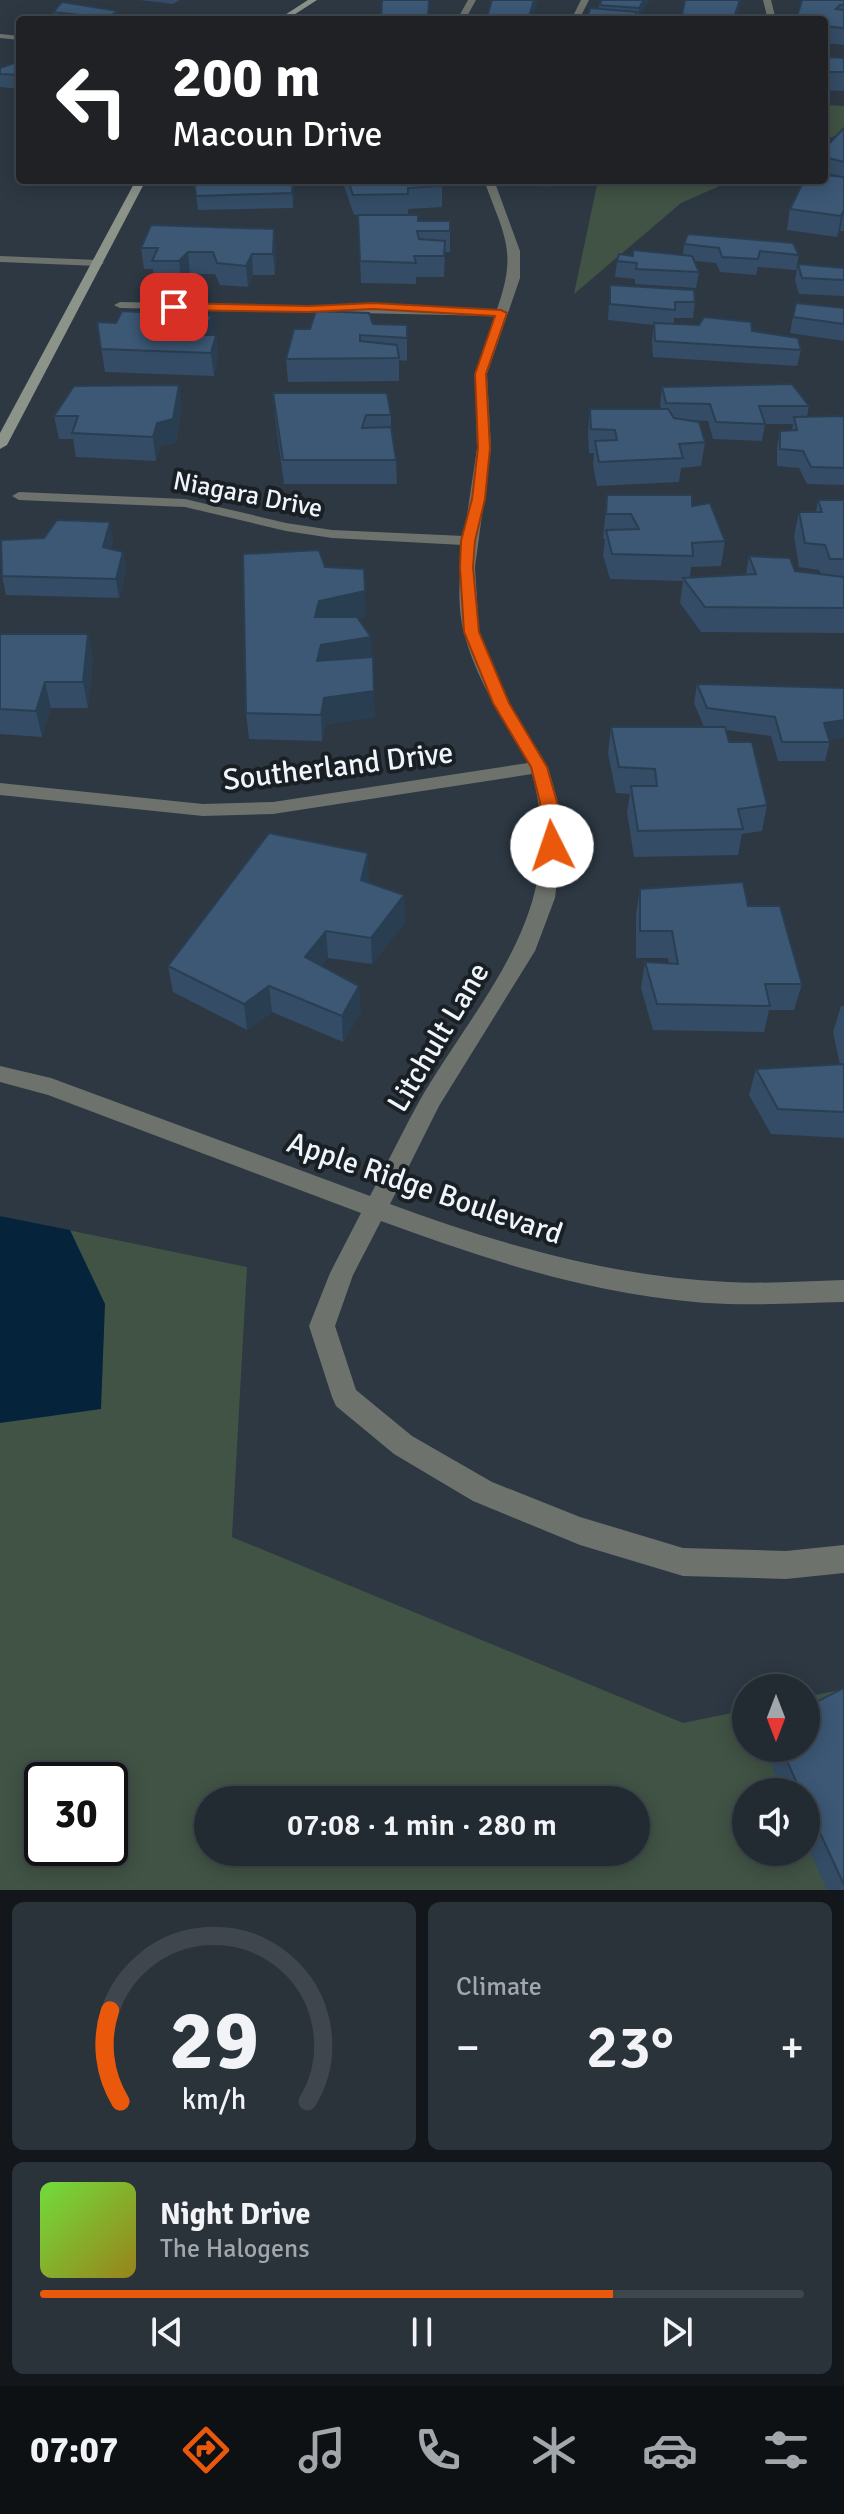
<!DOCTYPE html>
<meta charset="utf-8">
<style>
body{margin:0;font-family:Signika,sans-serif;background:#2a323a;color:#f1f3f6;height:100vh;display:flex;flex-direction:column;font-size:30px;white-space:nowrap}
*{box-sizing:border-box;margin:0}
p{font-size:26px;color:#a2a7ac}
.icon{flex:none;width:44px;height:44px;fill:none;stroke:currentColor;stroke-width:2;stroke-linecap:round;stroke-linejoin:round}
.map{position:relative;height:1890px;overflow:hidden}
.sheet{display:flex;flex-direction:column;gap:12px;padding:12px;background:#13171c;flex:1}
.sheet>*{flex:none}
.hud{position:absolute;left:16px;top:16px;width:812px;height:168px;border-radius:8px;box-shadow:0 4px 20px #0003,0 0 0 2px #3f464d;background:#202124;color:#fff;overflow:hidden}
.needle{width:52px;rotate:180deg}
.buttons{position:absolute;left:732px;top:1674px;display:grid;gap:16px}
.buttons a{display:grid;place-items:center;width:88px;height:88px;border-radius:50%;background:#222a32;box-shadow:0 4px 20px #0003,0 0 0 2px #3f464d;font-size:40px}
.speed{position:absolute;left:24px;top:1762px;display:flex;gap:16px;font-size:40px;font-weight:700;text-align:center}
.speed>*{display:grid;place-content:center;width:104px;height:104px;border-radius:50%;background:#222a32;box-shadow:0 4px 20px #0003,0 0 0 2px #3f464d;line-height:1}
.speed .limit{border:4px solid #111;border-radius:12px;background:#fff;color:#111}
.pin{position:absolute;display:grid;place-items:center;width:68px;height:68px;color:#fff;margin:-34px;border-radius:16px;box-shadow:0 4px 12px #0006}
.me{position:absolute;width:88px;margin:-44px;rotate:356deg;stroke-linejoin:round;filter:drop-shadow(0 0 6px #0008)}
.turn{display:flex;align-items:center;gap:28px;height:168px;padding:0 24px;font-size:36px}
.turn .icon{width:104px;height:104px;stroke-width:2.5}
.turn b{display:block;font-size:56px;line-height:68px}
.big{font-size:60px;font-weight:600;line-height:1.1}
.sheet .widget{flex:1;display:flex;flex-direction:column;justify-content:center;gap:12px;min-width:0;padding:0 28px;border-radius:12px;background:#2a323a}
.sheet .dial{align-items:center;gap:0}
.dial svg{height:208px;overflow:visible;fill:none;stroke:#3f464d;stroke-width:7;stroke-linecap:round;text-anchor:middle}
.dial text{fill:#f1f3f6;stroke:none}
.song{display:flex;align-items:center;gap:24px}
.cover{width:96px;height:96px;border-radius:12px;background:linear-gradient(135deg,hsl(100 70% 55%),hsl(50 70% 35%))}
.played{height:8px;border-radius:4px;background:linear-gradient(90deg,#ea580c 75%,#3f464d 75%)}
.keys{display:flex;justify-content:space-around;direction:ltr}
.heat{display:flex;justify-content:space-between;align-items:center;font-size:44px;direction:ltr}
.sheet .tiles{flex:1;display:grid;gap:12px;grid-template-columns:1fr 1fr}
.widget:last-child{grid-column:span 2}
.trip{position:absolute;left:194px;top:1786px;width:456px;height:80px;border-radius:40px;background:#222a32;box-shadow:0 4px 20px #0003,0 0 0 2px #3f464d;font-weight:600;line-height:80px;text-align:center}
.tabs{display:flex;height:128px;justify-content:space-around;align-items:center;background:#0e1114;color:#a2a7ac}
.tabs .icon{width:56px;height:56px}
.tabs .active{color:#ea580c}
.tabs b{font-size:36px;color:#f1f3f6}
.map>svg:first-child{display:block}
.green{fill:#405344;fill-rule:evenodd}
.water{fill:#06233c}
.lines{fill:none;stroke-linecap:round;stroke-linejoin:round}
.street{fill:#6e726c;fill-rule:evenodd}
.secondary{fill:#8c948a;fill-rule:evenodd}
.wall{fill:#344c65}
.shaded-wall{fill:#2a3e52}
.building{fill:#3c5875;stroke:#2a3e52;stroke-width:2}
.route{fill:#ea580c;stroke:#983908;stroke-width:2}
.labels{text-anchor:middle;stroke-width:8;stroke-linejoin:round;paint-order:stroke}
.far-street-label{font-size:26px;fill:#eef5fc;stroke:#1a1f24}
.street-label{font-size:30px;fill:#eef5fc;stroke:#1a1f24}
</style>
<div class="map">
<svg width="844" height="1890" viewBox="0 0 844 1890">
<rect width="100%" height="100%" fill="#2d3843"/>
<g class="green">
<path d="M824,105L844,106V134L824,139Z"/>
<path d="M598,180H733L681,203L574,294Z"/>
<path d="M0,1216L247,1267L232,1537L683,1723L746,1710V1748H806V1697L844,1689V1890H0ZM42,1780H110V1848H42ZM746,1792H806V1852H746ZM208,1800H636V1852H208Z"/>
</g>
<path class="water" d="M0,1216L70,1230L105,1304L101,1409L0,1423Z"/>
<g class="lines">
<g class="street">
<path d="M468,0H476L465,20H457Z"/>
<path d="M581,0H589L579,20H571Z"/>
<path d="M763,0H771L776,20H768Z"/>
<path d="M0,34L20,36V40L0,38Z"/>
<path d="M484,180H494L520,251V278L487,374L491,448L475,567L479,632L509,703L548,767L558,802L561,846L555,898L535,951L439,1106L390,1204C498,1244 612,1277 728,1282C766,1284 805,1281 844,1280V1302C806,1303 767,1305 728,1304C609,1300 492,1262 381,1221L353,1275L335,1326L356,1390L412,1436L492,1482L580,1517L683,1548L786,1551L844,1545V1573L786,1579L683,1576L580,1545L473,1501L394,1454L336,1406L332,1397L309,1326L330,1273L361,1213L48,1095L0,1082V1066L51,1078L370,1196C388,1162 405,1126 424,1093C488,987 569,907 532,774L273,814L203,816L0,795V783L203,804L273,802L528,763C504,722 476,679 464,633C457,607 459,572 463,545L332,538L286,531L185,507L19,500L12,496L19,492L185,499L286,523L332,530L464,536L477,448L475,374L495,316L120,308L114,305L120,302L497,309C518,250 504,236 484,180Z"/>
<path d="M0,256L98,260L104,263L98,266L0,262Z"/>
</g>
<g class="secondary">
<path d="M308,0H317L286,20H277Z"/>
<path d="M136,180H146L7,445L0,449V433Z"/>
</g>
</g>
<g class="wall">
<path d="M140,0H180L173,4Z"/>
<path d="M649,0L638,20H587L598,9L599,5Z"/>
<path d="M844,0V45L824,43V20Z"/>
<path d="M62,2L119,20H54L53,12Z"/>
<path d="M824,57L844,58V91L824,90Z"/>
<path d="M20,61V89L0,87V68Z"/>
<path d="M844,128V231H840L837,237L787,230L790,209L844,177L824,172V149Z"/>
<path d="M194,180L294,192L293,208L198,210Z"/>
<path d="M342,180H434L442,186V207L408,209V214L354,215Z"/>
<path d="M537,180H582L581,183L543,187Z"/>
<path d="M358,215L418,221H450V252H445L444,277H416V284L361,283Z"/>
<path d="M684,244L799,255L796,270L758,267L756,275L720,272L716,263L694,261L699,272L696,288L635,284V279L615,277L617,261L633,256L683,255Z"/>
<path d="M141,248L276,250L275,275H253L248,287L220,285L215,274H190L181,282H154L153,269H144Z"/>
<path d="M798,264L844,268V296L799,294L795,280Z"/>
<path d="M610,285L695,302L693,318H674V324L752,331L801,350L797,366L653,357L652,340L654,325L608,320Z"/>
<path d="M844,308V341L790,333L793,317Z"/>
<path d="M97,322L116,323L216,335L218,357L214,376L105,372Z"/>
<path d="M407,325V361L399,360V381L288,382L286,359L310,329Z"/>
<path d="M662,387L809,406L807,417L844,416V485L807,484L799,468L777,466V448L780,431L792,430L793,424H765L762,441L713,439L708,421L690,420L705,442L701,466L681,468L679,482L597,486L593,465L594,453H589L588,432L590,409H661L660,404Z"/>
<path d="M273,393L391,415V431L396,460L397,484H284L275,417Z"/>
<path d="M182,408L176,442L160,446L156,461L76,457L73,439H59L54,416Z"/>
<path d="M607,495L692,506L725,541L721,566L691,567L690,577L746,574L749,556L795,571L821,574L819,570L799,567L794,536L799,512H816L818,500H844V633L701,632L680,603L683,581L610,579L603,555L605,539H603Z"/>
<path d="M113,540L111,549L123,552L126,570L119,598L6,595L2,576Z"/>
<path d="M325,567L366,616L358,618L371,657L375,717L326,724L322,741L249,739L246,713Z"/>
<path d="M0,634H88L93,659L88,708H51L42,737L0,734Z"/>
<path d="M697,684L844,688L825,761H778L771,736L726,730L729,742L767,805L762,831L742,834L738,855L634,857L627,812L630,794L616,793L608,753L611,727H704L694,703Z"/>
<path d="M369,879L368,883L404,895L405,922L372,964L328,958L321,966L361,1012L343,1042L272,1012L247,1030L173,992L168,966Z"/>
<path d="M640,889L748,906L802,984L794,1010H769L764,1032L653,1030L641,988L645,962L669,963L668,958H636V915Z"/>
<path d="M841,1006H844V1138L771,1134L749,1095L756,1069L840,1065L833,1032Z"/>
<path d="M844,1688V1890H827L806,1843V1792H783L763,1748H806Z"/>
</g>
<g class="shaded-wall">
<path d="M534,0H537V4L532,20H528Z"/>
<path d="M644,0H649L638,20L639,8Z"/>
<path d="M740,0L739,13L736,20H733Z"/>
<path d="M118,11L119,20H107V18Z"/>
<path d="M293,180L294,192L293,208L292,193Z"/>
<path d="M543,180H582L581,183L543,187Z"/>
<path d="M844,210L840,231L837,237L841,216Z"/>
<path d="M274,229L276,250L275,275L273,254Z"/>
<path d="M188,252L190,274L181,282L179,261Z"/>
<path d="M252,254L253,275L248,287L246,266Z"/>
<path d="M212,316L214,338L200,335Z"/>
<path d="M216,335L218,357L214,376L211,353Z"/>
<path d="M179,385L182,408L176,442L160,446L156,461L153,437L157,423Z"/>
<path d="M110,522L113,540L106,565L103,547Z"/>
<path d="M123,552L126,570L119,598L116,579Z"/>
<path d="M365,591L366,616L321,626L315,617L319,601Z"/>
<path d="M88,634L93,659L88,708L83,682Z"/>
<path d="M371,637L372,663L317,661L321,645Z"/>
<path d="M45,682L51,708L42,737L36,711Z"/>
<path d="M374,691L375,717L326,724L322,741L321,715L324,698Z"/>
<path d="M844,720V738L819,742L824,723Z"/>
<path d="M368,853L369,879L362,907L361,880Z"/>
<path d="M404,895L405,922L372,964L371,938Z"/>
<path d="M326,931L328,958L307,983L305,957Z"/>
<path d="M269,986L272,1012L247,1030L244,1004Z"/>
<path d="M359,986L361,1012L343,1042L342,1016Z"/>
</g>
<g class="building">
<path d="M382,0H429L428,19L381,20Z"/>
<path d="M492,0H534L528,20H486Z"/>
<path d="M602,0H644L639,8L599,5Z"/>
<path d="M685,0H740L733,20H681Z"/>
<path d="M802,0H844V5H840L836,9L844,10V28L824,26V20H796Z"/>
<path d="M62,2L118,11L107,18L53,12Z"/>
<path d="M590,8L637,12L632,20H587Z"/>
<path d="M824,57L844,58V72H824Z"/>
<path d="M20,61V75L0,74V68Z"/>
<path d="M844,128V162L824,157V149Z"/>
<path d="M824,175L844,177V210L841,216L790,209L804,180H824Z"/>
<path d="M194,180H293L292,193L196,196Z"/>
<path d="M348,180H434L442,186L408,188V194L353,195Z"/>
<path d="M358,215H418V221H450V231H417L419,239L445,241L444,256H414L416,263L360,261Z"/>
<path d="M151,225L274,229L273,254H252L246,266L217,263L213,252H188L179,261H152L158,248H141Z"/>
<path d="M688,234L793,243L799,255L760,251L758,259L722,257L719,248L684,244Z"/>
<path d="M633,250L692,256L699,272L636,269L637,263L617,261L619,254L633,256Z"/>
<path d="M798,264L844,268V280L802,278Z"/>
<path d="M610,285L694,290L695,302H675V310L610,304Z"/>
<path d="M796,303L844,308V324L793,317Z"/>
<path d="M122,311L212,316L200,335H216L211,353L101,349L97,322L116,323Z"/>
<path d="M316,311L369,313L373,324L407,325V338L360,335V341L397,345L399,358L286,359L294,329H310Z"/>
<path d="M704,317L751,322L752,331L798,338L801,350L655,341L654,323L699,325Z"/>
<path d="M792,384L809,406H759L765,424L716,422L710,404L666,403L662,387Z"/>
<path d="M179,385L173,419L157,423L153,437L72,433L78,416H54L74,386Z"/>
<path d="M273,393H387L391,415H366L362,428L391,427L396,460H283Z"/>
<path d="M590,409H668L674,418L699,422L705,442L679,444L683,458L599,462L595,441L617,440L615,430L591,429Z"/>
<path d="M844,416V468L811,467L803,451L780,449V431L797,430L794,417Z"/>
<path d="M607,495H692V506L710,503L725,541L692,543L693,556L612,554L606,530L639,529L631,514H606Z"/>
<path d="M818,500H844V559H830L825,545L805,543L799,512H822Z"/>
<path d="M57,520L110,522L103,547L123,552L116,579L2,576L1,540L44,538Z"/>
<path d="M319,550L325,567L364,569L365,591L319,601L315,617H357L371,637L321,645L317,661L373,657L374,691L324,698L321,715L246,713L243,554Z"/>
<path d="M749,556L790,558L795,571L844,577V608L705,607L683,578L756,574Z"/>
<path d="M0,634H88L83,682H45L36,711L0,709Z"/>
<path d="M697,684L844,688V720L824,723L830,742H782L775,717L707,708Z"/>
<path d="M611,727H725L729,742H752L767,805L738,809L743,829L638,831L631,786H657L655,769L619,767Z"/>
<path d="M269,833L368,853L361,880L404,895L371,938L326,931L305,957L359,986L342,1016L269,986L244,1004L168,966Z"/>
<path d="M743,882L748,906H780L802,984H765L770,1006L657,1004L645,962L678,964L672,931H640V889Z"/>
<path d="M844,1064V1112L778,1109L756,1069Z"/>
<path d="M844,1688V1885L806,1802V1792H801L781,1748H806V1707Z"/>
</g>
<path class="route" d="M373,303L501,310L507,313L486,374L490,448L485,499L475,541L473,567L479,632L509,703L547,767L557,802L561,846L558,850L552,851L543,846L540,802L531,767L493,703L464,632L460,567L461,541L472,499L478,448L475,374L495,316L373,309L308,312L174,310L169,307L174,303L308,306Z"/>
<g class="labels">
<g class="far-street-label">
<text transform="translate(248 494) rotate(11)" y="9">Niagara Drive</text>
</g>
<g class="street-label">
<text transform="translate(338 766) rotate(-7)" y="10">Southerland Drive</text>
<text transform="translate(438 1037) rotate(-59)" y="10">Litchult Lane</text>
<text transform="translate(425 1188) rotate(19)" y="10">Apple Ridge Boulevard</text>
</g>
</g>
</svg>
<div class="buttons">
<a><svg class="needle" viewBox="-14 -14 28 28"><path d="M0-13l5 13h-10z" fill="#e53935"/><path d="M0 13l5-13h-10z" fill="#a2a7ac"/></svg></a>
<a><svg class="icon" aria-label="sound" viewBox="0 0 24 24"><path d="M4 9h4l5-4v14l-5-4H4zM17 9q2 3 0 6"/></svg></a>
</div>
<div class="speed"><div class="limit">30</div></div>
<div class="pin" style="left:174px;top:307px;background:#d93025"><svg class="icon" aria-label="arrive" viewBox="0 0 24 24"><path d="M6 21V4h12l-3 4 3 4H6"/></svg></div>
<svg class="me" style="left:552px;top:846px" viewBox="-20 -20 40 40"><circle r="19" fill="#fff"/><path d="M0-13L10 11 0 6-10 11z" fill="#ea580c"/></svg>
<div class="trip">07:08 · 1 min · 280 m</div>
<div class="hud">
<div class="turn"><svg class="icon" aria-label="left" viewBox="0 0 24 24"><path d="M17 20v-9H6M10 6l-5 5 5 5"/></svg><div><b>200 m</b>Macoun Drive</div></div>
</div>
</div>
<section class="sheet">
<div class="tiles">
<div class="widget dial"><svg viewBox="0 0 100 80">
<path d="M14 69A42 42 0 1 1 86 69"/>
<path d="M14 69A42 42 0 0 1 10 34" stroke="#ea580c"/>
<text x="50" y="56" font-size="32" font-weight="700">29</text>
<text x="50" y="72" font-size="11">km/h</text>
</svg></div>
<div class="widget"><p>Climate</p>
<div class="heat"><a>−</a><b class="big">23°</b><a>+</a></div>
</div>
<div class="widget">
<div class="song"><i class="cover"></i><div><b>Night Drive</b><p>The Halogens</p></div></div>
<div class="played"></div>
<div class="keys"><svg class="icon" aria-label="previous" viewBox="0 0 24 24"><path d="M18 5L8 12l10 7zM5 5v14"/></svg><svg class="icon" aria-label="pause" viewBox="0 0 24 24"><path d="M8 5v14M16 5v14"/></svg><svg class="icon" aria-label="next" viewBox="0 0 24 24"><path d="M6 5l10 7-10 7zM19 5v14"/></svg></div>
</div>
</div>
</section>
<nav class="tabs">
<b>07:07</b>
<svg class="icon active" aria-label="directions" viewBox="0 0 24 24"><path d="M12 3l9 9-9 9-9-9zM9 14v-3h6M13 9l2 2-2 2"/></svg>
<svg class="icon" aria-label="music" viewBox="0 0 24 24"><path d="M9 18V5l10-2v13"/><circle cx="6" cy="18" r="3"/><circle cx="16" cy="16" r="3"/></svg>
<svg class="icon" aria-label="phone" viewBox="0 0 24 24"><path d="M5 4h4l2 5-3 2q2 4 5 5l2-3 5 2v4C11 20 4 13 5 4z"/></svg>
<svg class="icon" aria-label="climate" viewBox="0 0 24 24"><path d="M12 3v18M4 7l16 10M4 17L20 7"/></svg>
<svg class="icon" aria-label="car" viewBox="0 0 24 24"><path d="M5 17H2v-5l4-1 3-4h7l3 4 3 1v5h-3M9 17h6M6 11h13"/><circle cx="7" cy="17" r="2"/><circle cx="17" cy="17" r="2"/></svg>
<svg class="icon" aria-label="filters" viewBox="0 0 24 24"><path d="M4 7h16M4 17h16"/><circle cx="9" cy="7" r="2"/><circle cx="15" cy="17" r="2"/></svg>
</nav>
